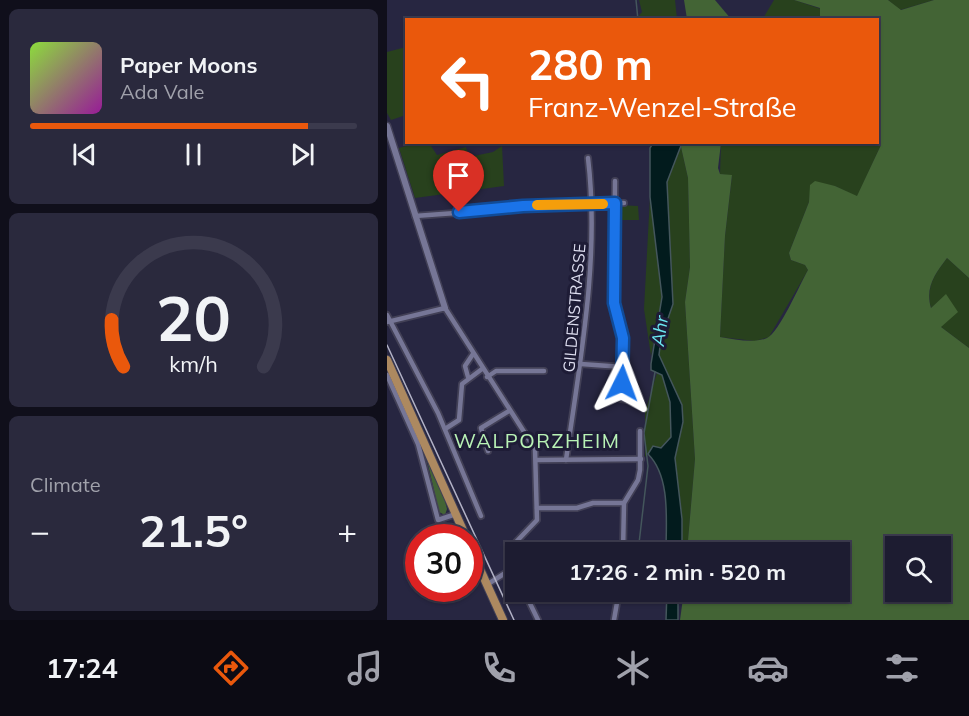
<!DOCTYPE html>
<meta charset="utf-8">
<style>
body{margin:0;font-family:Mulish,sans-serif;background:#2a293d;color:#f1f3f6;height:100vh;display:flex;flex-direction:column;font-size:22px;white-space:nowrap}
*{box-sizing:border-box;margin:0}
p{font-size:20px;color:#a0a1ab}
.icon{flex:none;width:33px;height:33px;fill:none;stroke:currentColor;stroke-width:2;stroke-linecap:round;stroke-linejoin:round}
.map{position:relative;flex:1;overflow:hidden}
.side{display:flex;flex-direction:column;gap:9px;padding:9px;background:#100f1b;width:387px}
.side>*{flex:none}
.hud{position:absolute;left:18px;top:18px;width:474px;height:126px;border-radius:0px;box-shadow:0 2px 4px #0004,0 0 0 2px #3b3a4d;background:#ea580c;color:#fff;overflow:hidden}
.fabs{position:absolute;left:498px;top:536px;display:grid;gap:12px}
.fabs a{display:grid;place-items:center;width:66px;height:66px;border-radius:0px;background:#1d1c31;box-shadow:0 2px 4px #0004,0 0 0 2px #3b3a4d;font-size:30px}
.speed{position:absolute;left:18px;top:524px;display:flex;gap:12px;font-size:30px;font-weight:700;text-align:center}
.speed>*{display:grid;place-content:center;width:78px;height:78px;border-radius:50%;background:#1d1c31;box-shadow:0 2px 4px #0004,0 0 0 2px #3b3a4d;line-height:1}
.speed .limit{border:9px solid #d22;background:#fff;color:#111}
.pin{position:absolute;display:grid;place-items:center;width:51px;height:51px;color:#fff;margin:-62px -26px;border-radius:50% 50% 50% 0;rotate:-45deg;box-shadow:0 0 6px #0007}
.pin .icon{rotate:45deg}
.me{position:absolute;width:66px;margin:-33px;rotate:3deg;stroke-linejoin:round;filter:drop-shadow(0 0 4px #0008)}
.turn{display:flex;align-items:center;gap:21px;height:126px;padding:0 24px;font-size:27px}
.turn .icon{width:78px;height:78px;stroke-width:2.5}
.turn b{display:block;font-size:42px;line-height:51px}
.big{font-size:45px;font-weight:700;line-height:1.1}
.side .widget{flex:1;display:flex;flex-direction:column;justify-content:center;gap:9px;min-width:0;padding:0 21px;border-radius:9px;background:#2a293d}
.side .dial{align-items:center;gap:0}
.dial svg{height:156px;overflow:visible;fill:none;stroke:#3b3a4d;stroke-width:7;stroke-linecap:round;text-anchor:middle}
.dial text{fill:#f1f3f6;stroke:none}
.song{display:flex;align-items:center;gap:18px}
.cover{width:72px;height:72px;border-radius:9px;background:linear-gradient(135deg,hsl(90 70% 55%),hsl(300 70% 35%))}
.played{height:6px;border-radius:3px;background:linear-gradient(90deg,#ea580c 85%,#3b3a4d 85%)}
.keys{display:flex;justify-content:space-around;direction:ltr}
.heat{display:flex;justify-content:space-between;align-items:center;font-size:33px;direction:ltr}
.trip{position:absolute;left:118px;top:542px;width:345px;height:60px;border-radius:0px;background:#1d1c31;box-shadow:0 2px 4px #0004,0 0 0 2px #3b3a4d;font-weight:700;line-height:60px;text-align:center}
.dock{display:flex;height:96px;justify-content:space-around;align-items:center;background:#0c0b14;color:#a0a1ab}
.dock .icon{width:42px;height:42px}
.dock .active{color:#ea580c}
.dock b{font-size:27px;color:#f1f3f6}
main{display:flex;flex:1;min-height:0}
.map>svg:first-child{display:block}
.green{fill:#28411d}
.forest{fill:#436435;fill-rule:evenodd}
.water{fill:#021b1d;stroke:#44565c;stroke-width:1.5}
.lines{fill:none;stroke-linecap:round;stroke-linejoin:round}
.stream{stroke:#44565c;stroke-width:1.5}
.minor-casing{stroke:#424056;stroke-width:8}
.tertiary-casing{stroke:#424056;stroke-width:9}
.primary-casing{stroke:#424056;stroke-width:10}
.minor{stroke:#767696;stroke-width:4.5}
.tertiary{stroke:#767696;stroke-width:6}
.primary{stroke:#ad8960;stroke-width:8}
.rail{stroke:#b2b2c6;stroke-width:1.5}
.route-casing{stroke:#114b97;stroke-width:15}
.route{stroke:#1a73e8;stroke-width:10}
.slow{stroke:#f59e0b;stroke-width:10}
.labels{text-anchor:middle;stroke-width:6;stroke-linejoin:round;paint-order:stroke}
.street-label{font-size:16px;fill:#dedef0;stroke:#1e1c36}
.water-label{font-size:18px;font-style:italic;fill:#6be8f2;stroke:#1e1c36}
.quarter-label{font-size:20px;letter-spacing:1.5px;fill:#b9f3b6;stroke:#1e1c36}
</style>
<main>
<section class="side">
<div class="widget">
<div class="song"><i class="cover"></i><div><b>Paper Moons</b><p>Ada Vale</p></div></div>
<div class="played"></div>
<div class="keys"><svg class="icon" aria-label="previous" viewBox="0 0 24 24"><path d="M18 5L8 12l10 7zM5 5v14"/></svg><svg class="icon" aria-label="pause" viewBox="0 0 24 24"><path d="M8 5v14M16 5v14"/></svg><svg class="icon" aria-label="next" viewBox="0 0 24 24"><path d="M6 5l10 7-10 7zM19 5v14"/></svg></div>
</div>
<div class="widget dial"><svg viewBox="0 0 100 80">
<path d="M14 69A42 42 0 1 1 86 69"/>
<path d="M14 69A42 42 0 0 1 8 45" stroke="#ea580c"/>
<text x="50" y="56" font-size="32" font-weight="700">20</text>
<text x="50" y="72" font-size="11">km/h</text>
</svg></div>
<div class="widget"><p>Climate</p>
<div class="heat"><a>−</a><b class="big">21.5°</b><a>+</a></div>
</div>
</section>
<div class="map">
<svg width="582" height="620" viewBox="0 0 582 620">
<rect width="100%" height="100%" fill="#272641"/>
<g class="green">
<path d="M252,0H288L290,19L248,20L255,12Z"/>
<path d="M387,0H407L434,9L433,19L375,20Z"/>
<path d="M501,0H547L513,10Z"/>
<path d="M19,47V115L4,120L0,113V52Z"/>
<path d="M491,131L494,133V145L470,197L448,186L424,185L422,202L402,253L404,260L418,265L421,270L382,337L368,341L333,337L338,236L345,176L333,174L334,143L490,142Z"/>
<path d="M30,143H42L50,155L79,147L82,157L106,152L115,146L117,186L28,198L12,148Z"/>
<path d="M294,147L301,178L303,267L298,302L308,459L300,552H295V519L288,458L296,422L295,405L272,355L274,339L286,304L280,182Z"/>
<path d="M263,197L275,297L264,356L257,309Z"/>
<path d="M230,205L251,206L252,220H235V216H230Z"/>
<path d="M560,258L582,278V348L554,327L559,295L544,308C539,287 547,275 560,258Z"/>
<path d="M270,373L275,375L283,402L284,437L273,448L266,446L258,457V412Z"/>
</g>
<g class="forest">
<path d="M297,0H328L344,19H300Z"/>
<path d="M407,0H501L514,10L547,0H582V278L560,258C548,274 538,287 544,308L559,294L571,312L554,327L582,348V620H293L297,591H453V552H300L308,459L298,302L303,267L301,178L294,147L295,143H334L331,168L333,174L345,175L338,236L333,337C348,339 366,344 380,338C392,333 413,284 421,270L418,265L404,260L402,253L422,202L423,185L428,181L448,186L470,196L494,145V133L490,131L493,90L490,89V20L433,19V8ZM508,546H554V591H508Z"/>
<path d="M37,447L58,501L60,509L58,515L52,512Z"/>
</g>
<g class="water">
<path d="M266,143H295L280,182L286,304L274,339L272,355L295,405L296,422L288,458L295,519V552H279C279,521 284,477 261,454L266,446L274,448L284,437L283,402L275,375L264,370V364L275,297L263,197V148Z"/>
<path d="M280,591H291V620H279Z"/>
</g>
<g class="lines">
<g class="stream">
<path d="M249,0L251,20"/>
<path d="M251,552L261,466L257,433L268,372"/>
</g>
<defs>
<g id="minor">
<path d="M228,181L227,303L237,352L234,399L248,401"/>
<path d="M203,204L237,203"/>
<path d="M28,216L203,203"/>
<path d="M0,315L51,413L94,516"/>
<path d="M0,322L58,308L148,449L150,520L129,542L123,570L101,584"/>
<path d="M194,364L236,367"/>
<path d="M0,375L31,444L51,520L69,514"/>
<path d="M81,377L78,366L86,354"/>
<path d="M100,377L109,371H157"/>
<path d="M58,429L72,420L75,384L95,369"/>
<path d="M101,451L94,428L122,411"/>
<path d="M150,460L254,459"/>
<path d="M179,460C193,361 213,258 201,158"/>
<path d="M150,508H190L206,503H237"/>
<path d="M128,545L217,552"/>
<path d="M236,552L237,503L251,480L253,470V431"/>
<path d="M123,570L129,577"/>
<path d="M137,591L151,620"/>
<path d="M227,620L232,591"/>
</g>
<path id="tertiary" d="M0,126L58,308"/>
<g id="primary">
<path d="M0,360L79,537"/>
<path d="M82,545L116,620"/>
</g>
</defs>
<use href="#minor" class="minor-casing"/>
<use href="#tertiary" class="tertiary-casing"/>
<use href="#primary" class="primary-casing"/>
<use href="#minor" class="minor"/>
<use href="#tertiary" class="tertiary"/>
<use href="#primary" class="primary"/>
<path class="rail" d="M0,345L127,620"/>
</g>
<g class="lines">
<defs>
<path id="route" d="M72,212L136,206L228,203L227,303L236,338L235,383"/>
</defs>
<use href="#route" class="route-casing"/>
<use href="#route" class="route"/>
<path class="slow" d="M150,205L216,204"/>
</g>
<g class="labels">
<g class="street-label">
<text transform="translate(187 308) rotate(-85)" y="6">GILDENSTRASSE</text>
</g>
<g class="water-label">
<text transform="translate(273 331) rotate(-82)" y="6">Ahr</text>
</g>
<g class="quarter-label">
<text x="150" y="448">WALPORZHEIM</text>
</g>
</g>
</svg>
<div class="fabs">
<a><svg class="icon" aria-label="search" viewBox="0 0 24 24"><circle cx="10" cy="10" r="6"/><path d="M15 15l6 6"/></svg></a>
</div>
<div class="speed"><div class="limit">30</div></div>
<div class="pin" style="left:72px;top:212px;background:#d93025"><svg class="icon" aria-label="arrive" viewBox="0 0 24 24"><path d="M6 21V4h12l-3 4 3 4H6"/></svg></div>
<svg class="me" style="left:235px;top:383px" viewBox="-20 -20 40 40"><path d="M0-17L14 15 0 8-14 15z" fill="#1a73e8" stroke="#fff" stroke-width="4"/></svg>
<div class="trip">17:26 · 2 min · 520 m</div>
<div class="hud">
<div class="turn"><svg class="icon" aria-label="left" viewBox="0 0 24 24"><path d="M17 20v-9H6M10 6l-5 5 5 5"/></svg><div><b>280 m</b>Franz-Wenzel-Straße</div></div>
</div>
</div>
</main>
<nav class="dock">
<b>17:24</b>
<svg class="icon active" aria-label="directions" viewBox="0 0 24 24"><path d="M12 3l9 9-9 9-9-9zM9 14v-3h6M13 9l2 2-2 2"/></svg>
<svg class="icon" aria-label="music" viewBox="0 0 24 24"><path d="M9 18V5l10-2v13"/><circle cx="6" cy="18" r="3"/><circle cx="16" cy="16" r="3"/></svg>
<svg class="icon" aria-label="phone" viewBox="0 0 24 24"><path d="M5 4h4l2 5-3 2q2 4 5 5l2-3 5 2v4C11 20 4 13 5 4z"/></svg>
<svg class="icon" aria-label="climate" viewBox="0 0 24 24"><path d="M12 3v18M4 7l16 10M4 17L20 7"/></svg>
<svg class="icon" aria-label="car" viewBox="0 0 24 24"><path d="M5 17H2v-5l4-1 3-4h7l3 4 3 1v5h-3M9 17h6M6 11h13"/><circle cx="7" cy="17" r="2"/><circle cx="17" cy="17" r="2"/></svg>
<svg class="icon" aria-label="filters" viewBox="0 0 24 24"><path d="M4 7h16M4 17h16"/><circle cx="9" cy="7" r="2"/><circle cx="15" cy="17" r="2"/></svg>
</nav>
